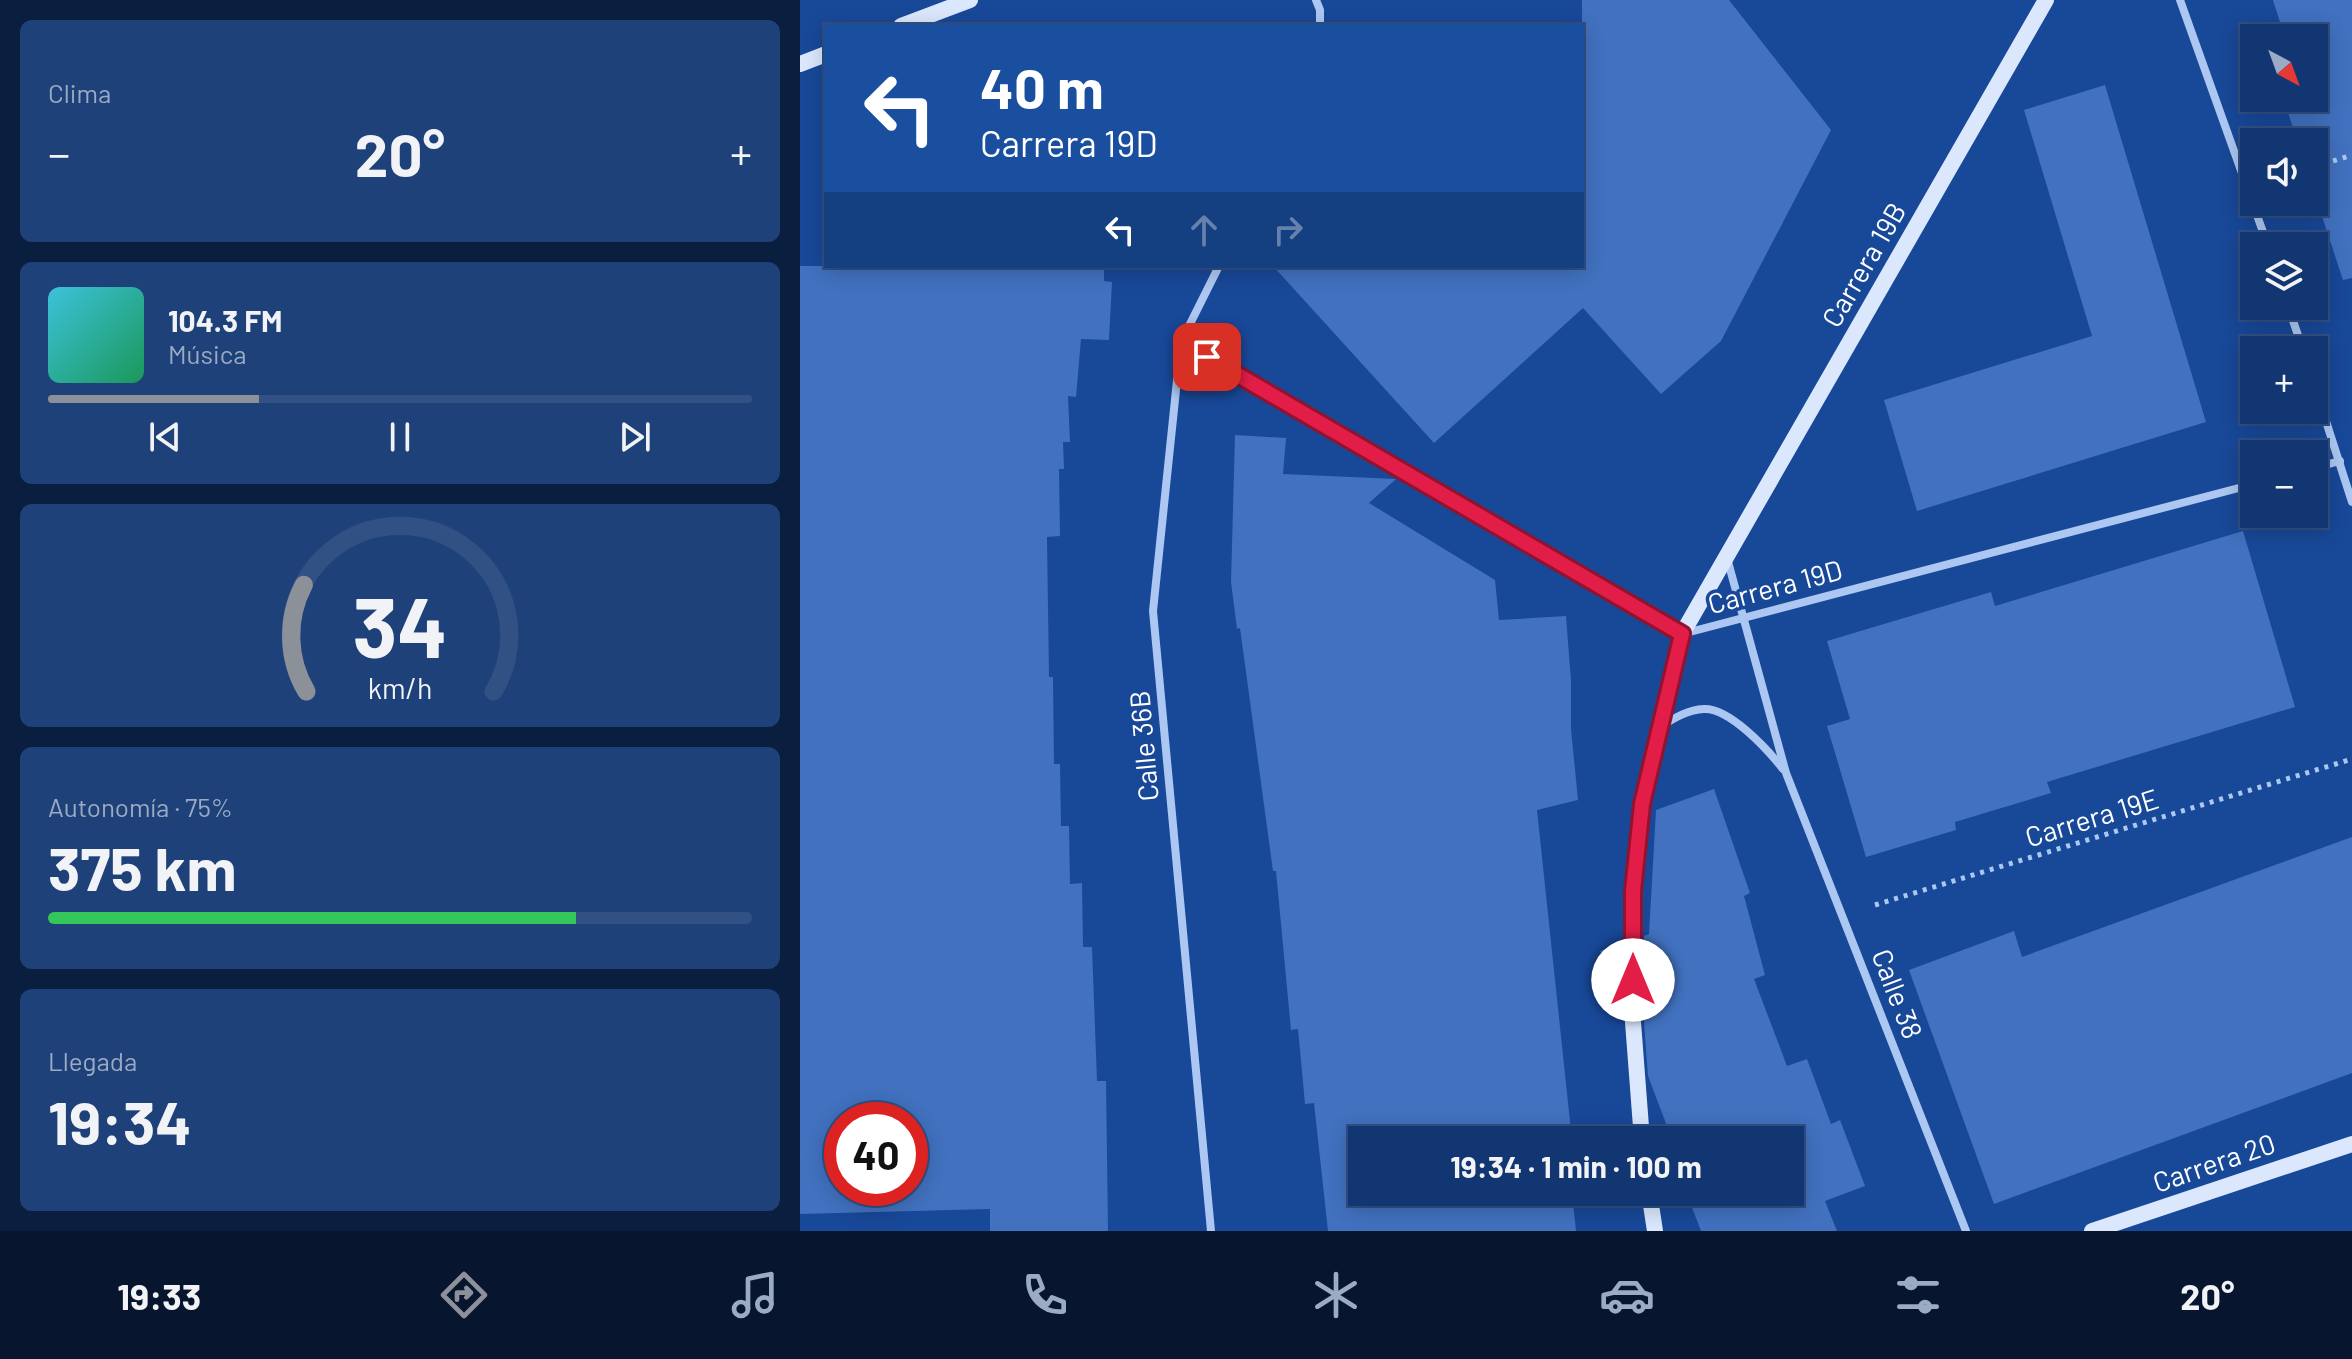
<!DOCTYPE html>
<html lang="es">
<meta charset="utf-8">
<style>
body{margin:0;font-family:Barlow,sans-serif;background:#1f417a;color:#f1f3f6;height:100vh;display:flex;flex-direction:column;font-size:30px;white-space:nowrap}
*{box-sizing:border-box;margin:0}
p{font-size:26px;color:#9cabc4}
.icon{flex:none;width:44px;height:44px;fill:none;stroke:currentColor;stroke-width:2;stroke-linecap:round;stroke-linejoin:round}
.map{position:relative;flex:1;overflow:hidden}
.side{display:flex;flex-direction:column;gap:20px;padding:20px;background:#0a1e3f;width:800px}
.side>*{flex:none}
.top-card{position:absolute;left:24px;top:24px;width:760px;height:244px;border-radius:0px;box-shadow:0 4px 20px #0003,0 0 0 2px #315084;background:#1a4fa0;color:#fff;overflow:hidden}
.needle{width:52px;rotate:139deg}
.tools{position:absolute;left:1440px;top:24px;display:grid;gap:16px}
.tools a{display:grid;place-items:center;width:88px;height:88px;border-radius:0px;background:#123672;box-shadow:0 4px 20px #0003,0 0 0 2px #315084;font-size:40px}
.speed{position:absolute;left:24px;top:1102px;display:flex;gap:16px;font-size:40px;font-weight:700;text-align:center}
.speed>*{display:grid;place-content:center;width:104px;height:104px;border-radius:50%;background:#123672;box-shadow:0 4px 20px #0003,0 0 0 2px #315084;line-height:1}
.speed .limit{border:12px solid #d22;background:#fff;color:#111}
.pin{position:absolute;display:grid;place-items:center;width:68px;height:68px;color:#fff;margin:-34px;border-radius:16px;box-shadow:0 4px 12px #0006}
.me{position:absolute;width:88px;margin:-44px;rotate:0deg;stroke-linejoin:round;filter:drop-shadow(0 0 6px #0008)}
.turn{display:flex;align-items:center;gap:28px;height:168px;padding:0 24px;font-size:36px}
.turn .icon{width:104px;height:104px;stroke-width:2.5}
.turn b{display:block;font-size:56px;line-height:68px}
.lanes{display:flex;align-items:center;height:76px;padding:0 24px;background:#0003;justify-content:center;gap:40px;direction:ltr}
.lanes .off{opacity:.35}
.big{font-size:60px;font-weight:700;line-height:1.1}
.side .card{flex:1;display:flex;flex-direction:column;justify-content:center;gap:12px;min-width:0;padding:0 28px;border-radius:12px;background:#1f417a}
.side .dial{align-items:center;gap:0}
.dial svg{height:208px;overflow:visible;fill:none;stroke:#315084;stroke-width:7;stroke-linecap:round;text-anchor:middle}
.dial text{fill:#f1f3f6;stroke:none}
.song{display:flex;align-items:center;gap:24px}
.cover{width:96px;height:96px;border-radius:12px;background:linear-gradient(135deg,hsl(190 70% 55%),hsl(150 70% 35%))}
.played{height:8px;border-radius:4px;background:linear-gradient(90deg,#8c9099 30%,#315084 30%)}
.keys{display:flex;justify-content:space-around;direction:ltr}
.heat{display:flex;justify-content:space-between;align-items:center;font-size:44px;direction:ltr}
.charge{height:12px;border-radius:6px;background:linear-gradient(90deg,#34c759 75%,#315084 0)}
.trip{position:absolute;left:548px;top:1126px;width:456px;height:80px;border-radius:0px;background:#123672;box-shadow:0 4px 20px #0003,0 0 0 2px #315084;font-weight:700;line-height:80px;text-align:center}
.dock{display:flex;height:128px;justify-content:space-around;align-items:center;background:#07162e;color:#9cabc4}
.dock .icon{width:56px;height:56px}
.dock .selected{color:#8c9099}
.dock b{font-size:36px;color:#f1f3f6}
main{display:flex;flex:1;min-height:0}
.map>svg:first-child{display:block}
.building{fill:#4171bf;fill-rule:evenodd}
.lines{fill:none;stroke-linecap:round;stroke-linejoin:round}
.path{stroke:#acc7f1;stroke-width:5;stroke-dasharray:4 6;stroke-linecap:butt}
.street{stroke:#acc7f1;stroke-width:8}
.secondary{stroke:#dae7fc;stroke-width:16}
.route-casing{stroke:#92132f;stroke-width:20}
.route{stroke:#e11d48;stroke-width:14}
.labels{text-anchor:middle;stroke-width:7;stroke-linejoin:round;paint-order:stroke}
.street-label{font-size:28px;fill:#fff;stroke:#184898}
</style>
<main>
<section class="side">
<div class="card"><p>Clima</p>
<div class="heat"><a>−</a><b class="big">20°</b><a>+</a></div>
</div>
<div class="card">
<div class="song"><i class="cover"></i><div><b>104.3 FM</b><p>Música</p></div></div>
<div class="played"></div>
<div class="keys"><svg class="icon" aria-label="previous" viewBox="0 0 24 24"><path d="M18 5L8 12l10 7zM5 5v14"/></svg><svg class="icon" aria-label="pause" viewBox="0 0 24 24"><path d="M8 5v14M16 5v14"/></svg><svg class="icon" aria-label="next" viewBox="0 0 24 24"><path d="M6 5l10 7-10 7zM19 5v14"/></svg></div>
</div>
<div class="card dial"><svg viewBox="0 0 100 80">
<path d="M14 69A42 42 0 1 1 86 69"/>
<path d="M14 69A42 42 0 0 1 13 28" stroke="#8c9099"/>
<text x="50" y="56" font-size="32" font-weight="700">34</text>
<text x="50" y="72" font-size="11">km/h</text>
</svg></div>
<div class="card"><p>Autonomía · 75%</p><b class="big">375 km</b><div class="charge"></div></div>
<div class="card"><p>Llegada</p><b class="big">19:34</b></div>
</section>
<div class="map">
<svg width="1552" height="1231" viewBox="0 0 1552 1231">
<rect width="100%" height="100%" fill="#184898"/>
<g class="building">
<path d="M782,0H929L1031,130L921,341L861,394L783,308L634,443L473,266H782Z"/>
<path d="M1473,0H1552V278L1543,280L1514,192V142H1498L1483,98H1514V38H1485Z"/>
<path d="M1305,85L1406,422L1117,511L1084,400L1292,336L1224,110Z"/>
<path d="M0,266H304V281L312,282L309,340L281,339L276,397L268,396L270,442H263L264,469H259L260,536L247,537L249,677H253L254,764H260L261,826H269L270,884L282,883L283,947H292L297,1081H306L308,1231H190V1209L0,1214ZM42,1120H110V1188H42Z"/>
<path d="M435,435L486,438L483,474L596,479L569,503L695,580L699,620L766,616L771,681V729L778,800L737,810L772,1140H562V1192H772L776,1231H528L514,1103L505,1104L498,1029L491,1030L476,871H473L440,628L437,629L431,582Z"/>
<path d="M1443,531L1495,707L1247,782L1251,793L1155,822L1156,830L1066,857L1027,726L1050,719L1027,641L1191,592L1195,606Z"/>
<path d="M914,789L950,893L944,896L965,975L954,979L987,1066L1007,1059L1031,1124L1040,1120L1065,1186L1025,1201L1037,1231H901L886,1192H990V1140H869L867,1126L848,1076L843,1009L844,936L849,934L856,810Z"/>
<path d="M1552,837V1073L1194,1204L1109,970L1214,931L1222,957Z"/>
<path d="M822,944L821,1006L800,951Z"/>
</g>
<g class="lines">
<g class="path">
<path d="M1514,167L1552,155"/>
<path d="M1075,905L1552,759"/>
</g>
<g class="street">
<path d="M516,0L520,10V26"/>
<path d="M1380,0L1468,246"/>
<path d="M1488,306L1503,350"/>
<path d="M381,342L882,634L1454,484"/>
<path d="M1514,384L1552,502"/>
<path d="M1514,468L1540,461"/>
<path d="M927,558L986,773L1166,1231"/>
<path d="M863,725C876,717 888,710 904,709C930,708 968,750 983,769"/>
<path d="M411,1231L353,611L381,342L419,266"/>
</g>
<g class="secondary">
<path d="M101,26L170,0"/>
<path d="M0,64L26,54"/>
<path d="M842,1140L832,1009L833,891L842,804L882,634L1246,0"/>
<path d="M849,1192L855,1231"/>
<path d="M1292,1231L1552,1144"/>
</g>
</g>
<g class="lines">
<defs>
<path id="route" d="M407,357L882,634L842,804L833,891V980"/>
</defs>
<use href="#route" class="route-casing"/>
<use href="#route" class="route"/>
</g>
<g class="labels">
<g class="street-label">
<text transform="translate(1064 265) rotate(-60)" y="10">Carrera 19B</text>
<text transform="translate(975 587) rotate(-15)" y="10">Carrera 19D</text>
<text transform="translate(344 746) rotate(-95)" y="10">Calle 36B</text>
<text transform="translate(1292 818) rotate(-17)" y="10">Carrera 19E</text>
<text transform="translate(1097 994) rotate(69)" y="10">Calle 38</text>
<text transform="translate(1414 1163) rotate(-19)" y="10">Carrera 20</text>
</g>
</g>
</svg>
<div class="tools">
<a><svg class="needle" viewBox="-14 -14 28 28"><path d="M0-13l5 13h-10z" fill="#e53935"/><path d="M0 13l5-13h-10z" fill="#9cabc4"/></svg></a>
<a><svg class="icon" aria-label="sound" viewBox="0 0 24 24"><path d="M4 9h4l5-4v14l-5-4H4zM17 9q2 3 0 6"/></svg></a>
<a><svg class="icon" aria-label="layers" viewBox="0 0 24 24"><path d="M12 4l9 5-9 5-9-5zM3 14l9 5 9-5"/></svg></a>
<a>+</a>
<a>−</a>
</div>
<div class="speed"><div class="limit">40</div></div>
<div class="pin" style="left:407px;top:357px;background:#d93025"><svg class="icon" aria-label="arrive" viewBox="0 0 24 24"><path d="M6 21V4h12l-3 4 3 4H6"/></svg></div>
<svg class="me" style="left:833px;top:980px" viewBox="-20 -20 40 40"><circle r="19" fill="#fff"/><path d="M0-13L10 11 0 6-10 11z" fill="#e11d48"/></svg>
<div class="trip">19:34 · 1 min · 100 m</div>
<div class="top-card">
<div class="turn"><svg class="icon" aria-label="left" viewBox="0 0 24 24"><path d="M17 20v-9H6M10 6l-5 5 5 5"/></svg><div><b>40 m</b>Carrera 19D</div></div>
<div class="lanes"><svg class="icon" aria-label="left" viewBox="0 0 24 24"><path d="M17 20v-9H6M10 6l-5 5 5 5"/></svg><svg class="icon off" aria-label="ahead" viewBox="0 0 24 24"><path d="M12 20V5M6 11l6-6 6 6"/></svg><svg class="icon off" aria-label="right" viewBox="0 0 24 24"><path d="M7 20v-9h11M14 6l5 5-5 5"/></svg></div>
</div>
</div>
</main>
<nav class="dock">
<b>19:33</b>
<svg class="icon selected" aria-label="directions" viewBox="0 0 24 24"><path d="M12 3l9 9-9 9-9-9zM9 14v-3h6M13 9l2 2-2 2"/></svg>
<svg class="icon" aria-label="music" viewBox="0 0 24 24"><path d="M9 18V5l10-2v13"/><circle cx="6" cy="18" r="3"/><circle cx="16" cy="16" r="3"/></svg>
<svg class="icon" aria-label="phone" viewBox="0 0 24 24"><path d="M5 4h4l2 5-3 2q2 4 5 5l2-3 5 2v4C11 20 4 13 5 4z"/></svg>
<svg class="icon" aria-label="climate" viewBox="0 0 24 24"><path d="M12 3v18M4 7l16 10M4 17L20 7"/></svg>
<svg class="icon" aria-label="car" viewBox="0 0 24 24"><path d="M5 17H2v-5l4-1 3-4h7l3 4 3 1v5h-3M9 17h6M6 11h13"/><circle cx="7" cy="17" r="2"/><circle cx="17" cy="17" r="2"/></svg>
<svg class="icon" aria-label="filters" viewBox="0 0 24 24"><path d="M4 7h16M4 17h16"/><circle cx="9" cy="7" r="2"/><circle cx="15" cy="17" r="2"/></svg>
<b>20°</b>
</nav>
